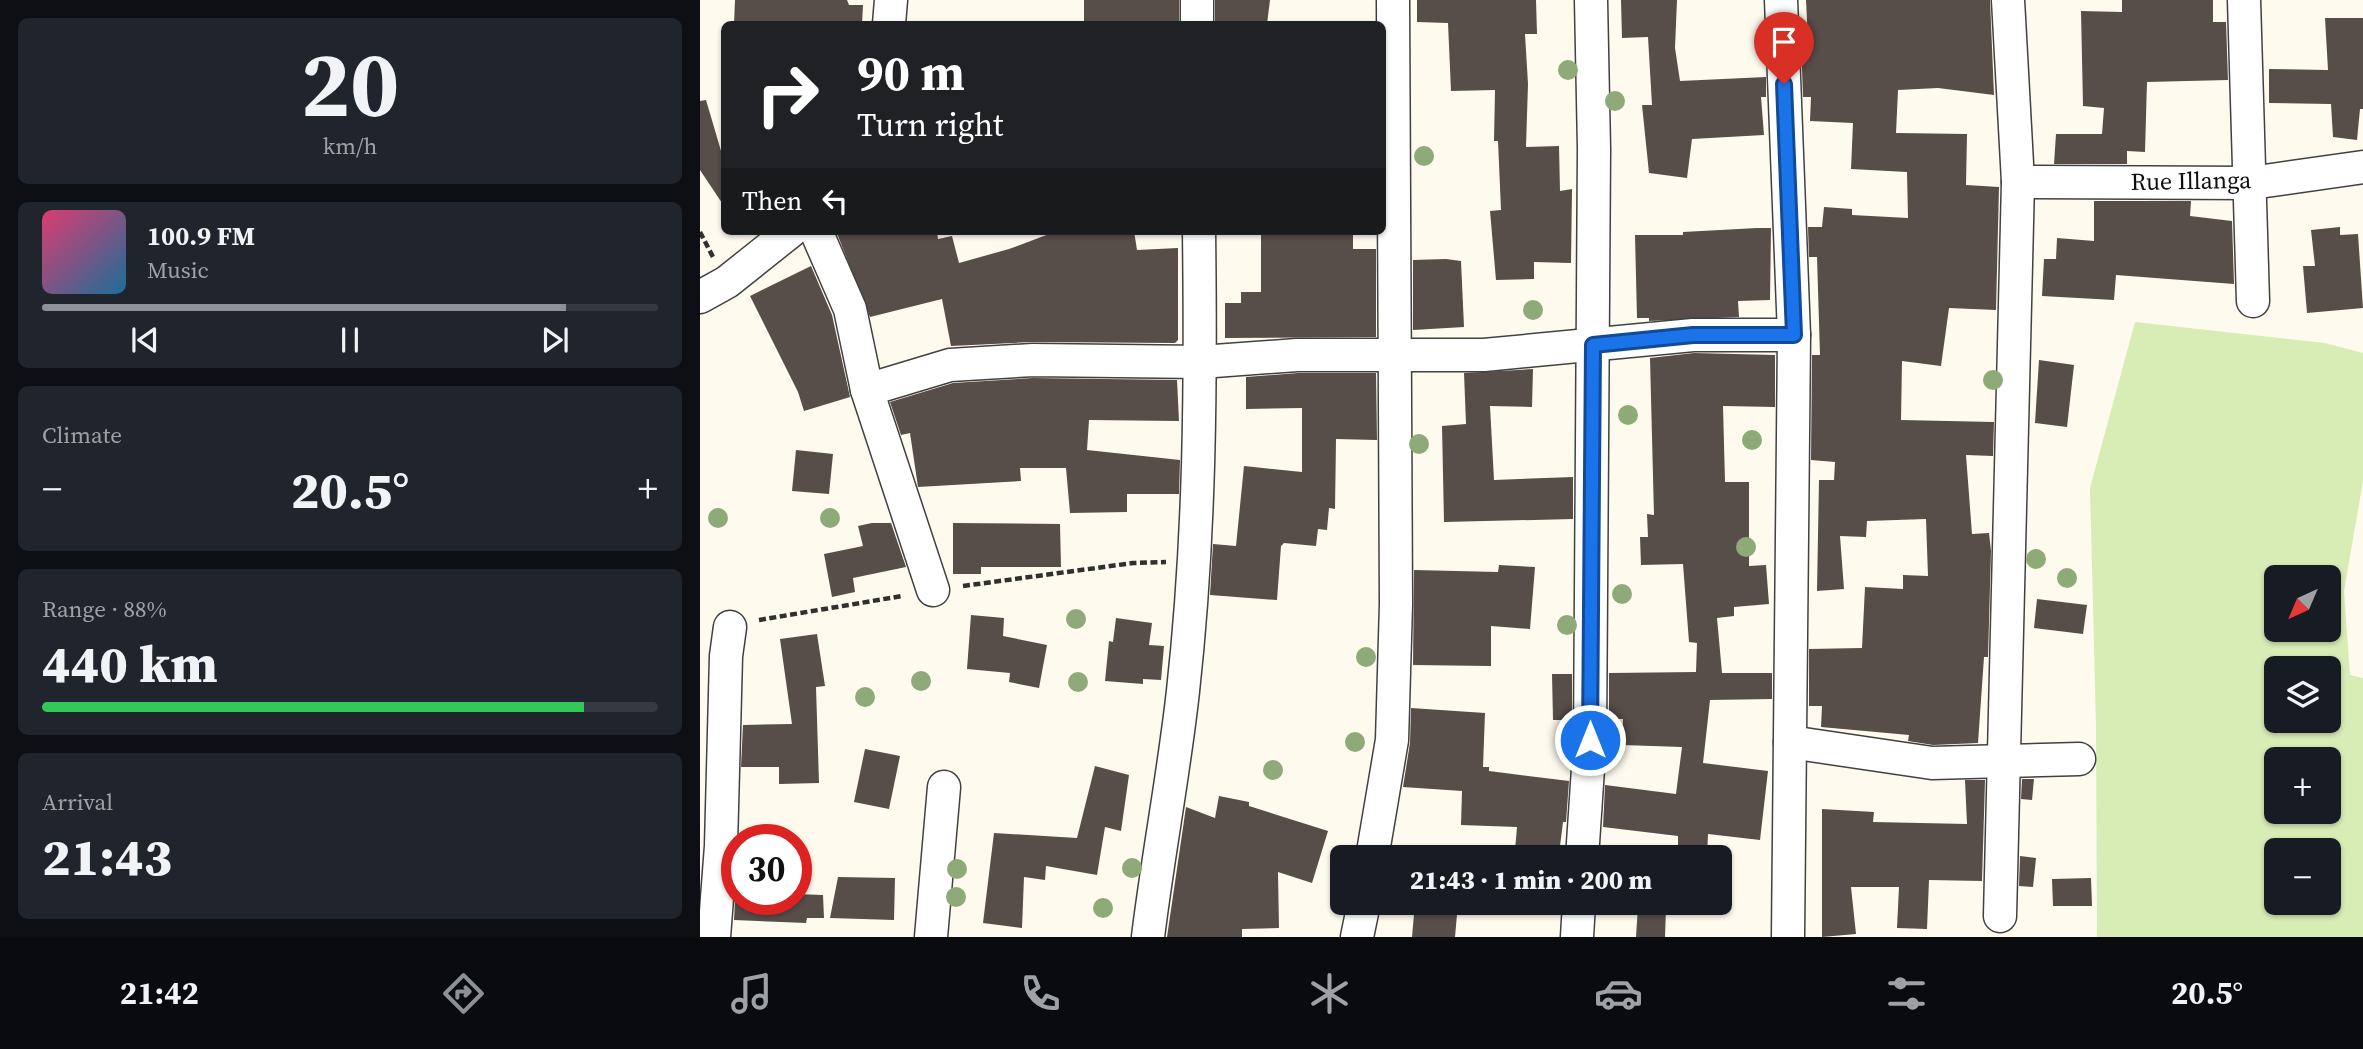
<!DOCTYPE html>
<meta charset="utf-8">
<style>
body{margin:0;font-family:"Source Serif 4",serif;background:#20242c;color:#f1f3f6;height:100vh;display:flex;flex-direction:column;font-size:26px;white-space:nowrap}
*{box-sizing:border-box;margin:0}
p{font-size:23px;color:#9ea1a6}
.icon{flex:none;width:38px;height:38px;fill:none;stroke:currentColor;stroke-width:2;stroke-linecap:round;stroke-linejoin:round}
.map{position:relative;flex:1;overflow:hidden}
.details{display:flex;flex-direction:column;gap:18px;padding:18px;background:#0d0f14;width:700px}
.details>*{flex:none}
.guide{position:absolute;left:21px;top:21px;width:665px;height:214px;border-radius:10px;box-shadow:0 2px 5px #0004;background:#202124;color:#fff;overflow:hidden}
.needle{width:46px;rotate:224deg}
.tools{position:absolute;left:1564px;top:565px;display:grid;gap:14px}
.tools a{display:grid;place-items:center;width:77px;height:77px;border-radius:10px;background:#171b24;box-shadow:0 2px 5px #0004;font-size:35px}
.speed{position:absolute;left:21px;top:824px;display:flex;gap:14px;font-size:35px;font-weight:700;text-align:center}
.speed>*{display:grid;place-content:center;width:91px;height:91px;border-radius:50%;background:#171b24;box-shadow:0 2px 5px #0004;line-height:1}
.speed .limit{border:10px solid #d22;background:#fff;color:#111}
.pin{position:absolute;display:grid;place-items:center;width:60px;height:60px;color:#fff;margin:-72px -30px;border-radius:50% 50% 50% 0;rotate:-45deg;box-shadow:0 0 7px #0007}
.pin .icon{rotate:45deg}
.me{position:absolute;width:77px;margin:-38px;rotate:0deg;stroke-linejoin:round;filter:drop-shadow(0 0 5px #0008)}
.turn{display:flex;align-items:center;gap:24px;height:147px;padding:0 21px;font-size:32px}
.turn .icon{width:91px;height:91px;stroke-width:2.5}
.turn b{display:block;font-size:49px;line-height:60px}
.then{display:flex;align-items:center;height:66px;padding:0 21px;background:#0003;gap:14px;font-size:26px}
.big{font-size:52px;font-weight:800;line-height:1.1}
.details .card{flex:1;display:flex;flex-direction:column;justify-content:center;gap:10px;min-width:0;padding:0 24px;border-radius:10px;background:#20242c}
.details .dial{align-items:center;gap:0}
.dial b{font-size:91px;line-height:1}
.song{display:flex;align-items:center;gap:21px}
.cover{width:84px;height:84px;border-radius:10px;background:linear-gradient(135deg,hsl(340 70% 55%),hsl(200 70% 35%))}
.played{height:7px;border-radius:4px;background:linear-gradient(90deg,#8c9099 85%,#363941 85%)}
.keys{display:flex;justify-content:space-around;direction:ltr}
.heat{display:flex;justify-content:space-between;align-items:center;font-size:38px;direction:ltr}
.charge{height:10px;border-radius:5px;background:linear-gradient(90deg,#34c759 88%,#363941 0)}
.trip{position:absolute;left:630px;top:845px;width:402px;height:70px;border-radius:10px;background:#171b24;box-shadow:0 2px 5px #0004;font-weight:800;line-height:70px;text-align:center}
.menu{display:flex;height:112px;justify-content:space-around;align-items:center;background:#090b0e;color:#9ea1a6}
.menu .icon{width:49px;height:49px}
.menu .on{color:#8c9099}
.menu b{font-size:32px;color:#f1f3f6}
main{display:flex;flex:1;min-height:0}
.map>svg:first-child{display:block}
.green{fill:#d8ecb6;fill-rule:evenodd}
.building{fill:#574d49}
.lines{fill:none;stroke-linecap:round;stroke-linejoin:round}
.minor-casing{stroke:#414141;stroke-width:35}
.path{stroke:#303030;stroke-width:4.5;stroke-dasharray:7 3.5;stroke-linecap:butt}
.minor{stroke:#fff;stroke-width:32}
.tree{fill:#8faa79}
.route-casing{stroke:#114b97;stroke-width:18}
.route{stroke:#1a73e8;stroke-width:12}
.labels{text-anchor:middle;stroke-width:7;stroke-linejoin:round;paint-order:stroke}
.street-label{font-size:24px;fill:#0e0e0e;stroke:#fff}
</style>
<main>
<section class="details">
<div class="card dial"><b>20</b><p>km/h</p></div>
<div class="card">
<div class="song"><i class="cover"></i><div><b>100.9 FM</b><p>Music</p></div></div>
<div class="played"></div>
<div class="keys"><svg class="icon" aria-label="previous" viewBox="0 0 24 24"><path d="M18 5L8 12l10 7zM5 5v14"/></svg><svg class="icon" aria-label="pause" viewBox="0 0 24 24"><path d="M8 5v14M16 5v14"/></svg><svg class="icon" aria-label="next" viewBox="0 0 24 24"><path d="M6 5l10 7-10 7zM19 5v14"/></svg></div>
</div>
<div class="card"><p>Climate</p>
<div class="heat"><a>−</a><b class="big">20.5°</b><a>+</a></div>
</div>
<div class="card"><p>Range · 88%</p><b class="big">440 km</b><div class="charge"></div></div>
<div class="card"><p>Arrival</p><b class="big">21:43</b></div>
</section>
<div class="map">
<svg width="1663" height="937" viewBox="0 0 1663 937">
<rect width="100%" height="100%" fill="#fffaee"/>
<path class="green" d="M1435,322L1625,343L1663,353V481L1644,591L1650,675L1663,678V937H1397L1396,726L1390,488ZM1577,578H1629V630H1577ZM1577,668H1629V721H1577ZM1577,760H1629V812H1577ZM1577,850H1629V903H1577Z"/>
<g class="building">
<path d="M35,0H147L149,5H163L162,24H34Z"/>
<rect x="384" y="0" width="95" height="24"/>
<path d="M515,0H570L567,24L515,23Z"/>
<path d="M717,0H836L837,34H825L828,84L826,147L859,146L860,191L872,189L871,263L834,262V279L796,280L790,211L801,210L798,141H794L795,90L751,91L748,23L717,22Z"/>
<path d="M921,0H977L975,48L980,81L1066,77V97H1061L1064,135L992,139L987,178L949,173L942,105H952L948,37L922,38Z"/>
<path d="M1106,0H1290L1294,95L1238,88L1198,90L1196,133L1267,134L1266,185L1299,187L1296,310L1249,308L1241,366L1202,361L1201,420L1294,422L1293,456L1266,455L1272,534L1289,533L1291,551L1288,657H1284L1278,743L1233,745L1208,741L1209,735L1121,727L1122,706H1109V649L1162,648L1165,587L1203,589V575L1228,576L1226,519L1167,521L1166,537L1140,536L1144,589L1117,591L1119,480H1134L1135,462L1111,460L1112,355H1120L1117,257H1109L1108,227H1122L1124,207L1152,209V215L1208,218L1207,172L1151,169L1153,123L1110,121L1111,97H1103L1101,42L1108,41Z"/>
<path d="M1422,0H1513V22H1526L1528,80L1447,82L1445,152L1427,151V164H1354L1356,134H1402L1404,108L1383,106L1381,11L1422,12Z"/>
<path d="M1625,18H1663V109H1660L1657,140L1633,137L1631,104L1569,103V69L1628,70Z"/>
<path d="M6,100L24,161V206L0,170V101Z"/>
<path d="M1394,201H1491L1490,216L1532,221L1534,284L1416,275L1414,300L1342,296L1344,259H1356L1357,238L1394,241Z"/>
<path d="M1640,227V235L1658,234L1663,308L1607,313L1603,266H1615L1611,230Z"/>
<path d="M1057,228H1071L1070,300L1038,301L1039,317L949,321V318H937L935,235H983V232Z"/>
<path d="M136,231H237L238,239L252,236L259,263L309,249L357,231H434L437,250L478,248V340L475,343L332,342L251,346L242,299L170,317Z"/>
<path d="M561,231H653V249H676V337L525,338V303H541V292H561Z"/>
<path d="M746,259L761,261L764,327L713,330V260Z"/>
<path d="M111,266L132,315L150,397L104,411L98,392L50,296Z"/>
<path d="M994,353L1075,355V407L1023,406L1025,482H1049V566L1066,565L1069,604L1034,607V616L1017,618L1022,673H1072V699L1010,700L1003,763L1068,771L1060,840L1008,834L1007,858H978V836L903,827L905,785L976,794L982,747L922,745L923,719H909V673L996,672L997,643L989,642L983,564L941,565L940,537H948L947,514L954,515L950,358Z"/>
<path d="M1339,360L1374,365L1367,427L1335,423Z"/>
<path d="M833,369L832,407L790,406L794,480L873,477V519L744,522L742,426L766,424L764,373Z"/>
<path d="M598,373H676L677,440L636,439L635,509L629,508L627,530L618,529L616,546L584,543L581,546L577,600L510,595L513,544L536,546L544,466L602,472V408L546,409V377Z"/>
<path d="M333,378L477,380L479,421L389,420L387,450L480,460L479,494H427V512L370,513L366,468H320L321,481L218,487L210,433L201,435L190,402L253,383Z"/>
<path d="M96,450L133,454L129,494L92,491Z"/>
<path d="M172,523H191L206,567L153,578L155,592L132,597L124,554L163,546L158,526Z"/>
<path d="M253,523L360,524L361,567H281V574H253Z"/>
<path d="M799,565L835,567L830,629L791,626V666L713,665L714,570L798,572Z"/>
<path d="M1337,599L1387,605L1383,634L1334,628Z"/>
<path d="M271,615L304,618L303,636L347,645L339,688L309,682L310,673L267,669Z"/>
<path d="M416,618L452,623L449,645L464,646L461,680L443,679V684L405,681L409,641L413,642Z"/>
<path d="M117,634L125,686L116,687L119,783L79,784V767H41L43,725L92,724L80,639Z"/>
<path d="M852,674H872V720H853Z"/>
<path d="M711,708L785,713L783,767H789V771L869,781L866,822H863L859,854L815,850L817,827L761,825L762,791L703,787L710,743Z"/>
<path d="M165,749L200,756L189,809L154,802Z"/>
<path d="M395,766L429,775L421,831L405,827L397,875L346,866L345,880L324,877L322,928L283,923L294,833L377,838Z"/>
<path d="M1322,779H1334L1332,800L1321,799Z"/>
<path d="M1265,780H1285L1282,881L1229,880L1227,929L1197,928L1199,887H1151L1156,934L1122,937V809L1174,812L1173,822L1267,824Z"/>
<path d="M519,796L549,802V806L628,831L612,883L578,872L579,928L542,929V937H467L486,807L515,818Z"/>
<path d="M1320,856L1336,858L1333,887L1319,886Z"/>
<path d="M138,877L195,878L194,920L130,918Z"/>
<path d="M1391,878L1392,906H1353L1352,879Z"/>
<path d="M96,894L123,895L124,918H107L106,923L34,920L35,900H96Z"/>
<path d="M715,903H758L755,937H712Z"/>
<path d="M938,906L966,908L965,937H936Z"/>
</g>
<g class="lines">
<defs>
<g id="minor">
<path d="M497,0V24"/>
<path d="M1081,0L1094,335L1088,937"/>
<path d="M1544,0L1553,301"/>
<path d="M189,24L191,0"/>
<path d="M1318,182L1551,183L1663,167"/>
<path d="M116,231L150,309L167,390L233,590"/>
<path d="M0,297L27,282L91,231"/>
<path d="M167,390L250,365L333,360L501,362L597,355H784L993,335H1094"/>
<path d="M1090,742L1232,763L1379,759"/>
<path d="M672,858L692,740L696,604L693,0"/>
<path d="M882,858L890,739L894,149L891,0"/>
<path d="M1300,916L1318,182L1308,0"/>
<path d="M14,937L21,846L26,656L30,627"/>
<path d="M231,937L244,787"/>
<path d="M448,937C458,855 474,773 483,691C500,538 501,385 499,231"/>
<path d="M657,937L664,903"/>
<path d="M877,937L879,903"/>
</g>
</defs>
<use href="#minor" class="minor-casing"/>
<g class="path">
<path d="M0,232L13,257"/>
<path d="M263,586L433,563L466,562"/>
<path d="M59,620L202,596"/>
</g>
<use href="#minor" class="minor"/>
</g>
<g class="tree">
<circle cx="868" cy="70" r="10"/>
<circle cx="915" cy="101" r="10"/>
<circle cx="724" cy="156" r="10"/>
<circle cx="833" cy="310" r="10"/>
<circle cx="1293" cy="380" r="10"/>
<circle cx="928" cy="415" r="10"/>
<circle cx="1052" cy="440" r="10"/>
<circle cx="719" cy="444" r="10"/>
<circle cx="18" cy="518" r="10"/>
<circle cx="130" cy="518" r="10"/>
<circle cx="1046" cy="547" r="10"/>
<circle cx="1336" cy="559" r="10"/>
<circle cx="1367" cy="578" r="10"/>
<circle cx="922" cy="594" r="10"/>
<circle cx="376" cy="619" r="10"/>
<circle cx="867" cy="625" r="10"/>
<circle cx="666" cy="657" r="10"/>
<circle cx="221" cy="681" r="10"/>
<circle cx="378" cy="682" r="10"/>
<circle cx="165" cy="697" r="10"/>
<circle cx="655" cy="742" r="10"/>
<circle cx="573" cy="770" r="10"/>
<circle cx="432" cy="868" r="10"/>
<circle cx="257" cy="869" r="10"/>
<circle cx="256" cy="897" r="10"/>
<circle cx="403" cy="908" r="10"/>
</g>
<g class="lines">
<defs>
<path id="route" d="M890,740L893,345L993,335H1094L1084,84"/>
</defs>
<use href="#route" class="route-casing"/>
<use href="#route" class="route"/>
</g>
<g class="labels">
<g class="street-label">
<text transform="translate(1491 181) rotate(-1)" y="8">Rue Illanga</text>
</g>
</g>
</svg>
<div class="tools">
<a><svg class="needle" viewBox="-14 -14 28 28"><path d="M0-13l5 13h-10z" fill="#e53935"/><path d="M0 13l5-13h-10z" fill="#9ea1a6"/></svg></a>
<a><svg class="icon" aria-label="layers" viewBox="0 0 24 24"><path d="M12 4l9 5-9 5-9-5zM3 14l9 5 9-5"/></svg></a>
<a>+</a>
<a>−</a>
</div>
<div class="speed"><div class="limit">30</div></div>
<div class="pin" style="left:1084px;top:84px;background:#d93025"><svg class="icon" aria-label="arrive" viewBox="0 0 24 24"><path d="M6 21V4h12l-3 4 3 4H6"/></svg></div>
<svg class="me" style="left:890px;top:740px" viewBox="-20 -20 40 40"><circle r="17" fill="#1a73e8" stroke="#fff" stroke-width="3"/><path d="M0-11L8 9 0 5-8 9z" fill="#fff"/></svg>
<div class="trip">21:43 · 1 min · 200 m</div>
<div class="guide">
<div class="turn"><svg class="icon" aria-label="right" viewBox="0 0 24 24"><path d="M7 20v-9h11M14 6l5 5-5 5"/></svg><div><b>90 m</b>Turn right</div></div>
<div class="then">Then<svg class="icon" aria-label="left" viewBox="0 0 24 24"><path d="M17 20v-9H6M10 6l-5 5 5 5"/></svg></div>
</div>
</div>
</main>
<nav class="menu">
<b>21:42</b>
<svg class="icon on" aria-label="directions" viewBox="0 0 24 24"><path d="M12 3l9 9-9 9-9-9zM9 14v-3h6M13 9l2 2-2 2"/></svg>
<svg class="icon" aria-label="music" viewBox="0 0 24 24"><path d="M9 18V5l10-2v13"/><circle cx="6" cy="18" r="3"/><circle cx="16" cy="16" r="3"/></svg>
<svg class="icon" aria-label="phone" viewBox="0 0 24 24"><path d="M5 4h4l2 5-3 2q2 4 5 5l2-3 5 2v4C11 20 4 13 5 4z"/></svg>
<svg class="icon" aria-label="climate" viewBox="0 0 24 24"><path d="M12 3v18M4 7l16 10M4 17L20 7"/></svg>
<svg class="icon" aria-label="car" viewBox="0 0 24 24"><path d="M5 17H2v-5l4-1 3-4h7l3 4 3 1v5h-3M9 17h6M6 11h13"/><circle cx="7" cy="17" r="2"/><circle cx="17" cy="17" r="2"/></svg>
<svg class="icon" aria-label="filters" viewBox="0 0 24 24"><path d="M4 7h16M4 17h16"/><circle cx="9" cy="7" r="2"/><circle cx="15" cy="17" r="2"/></svg>
<b>20.5°</b>
</nav>
